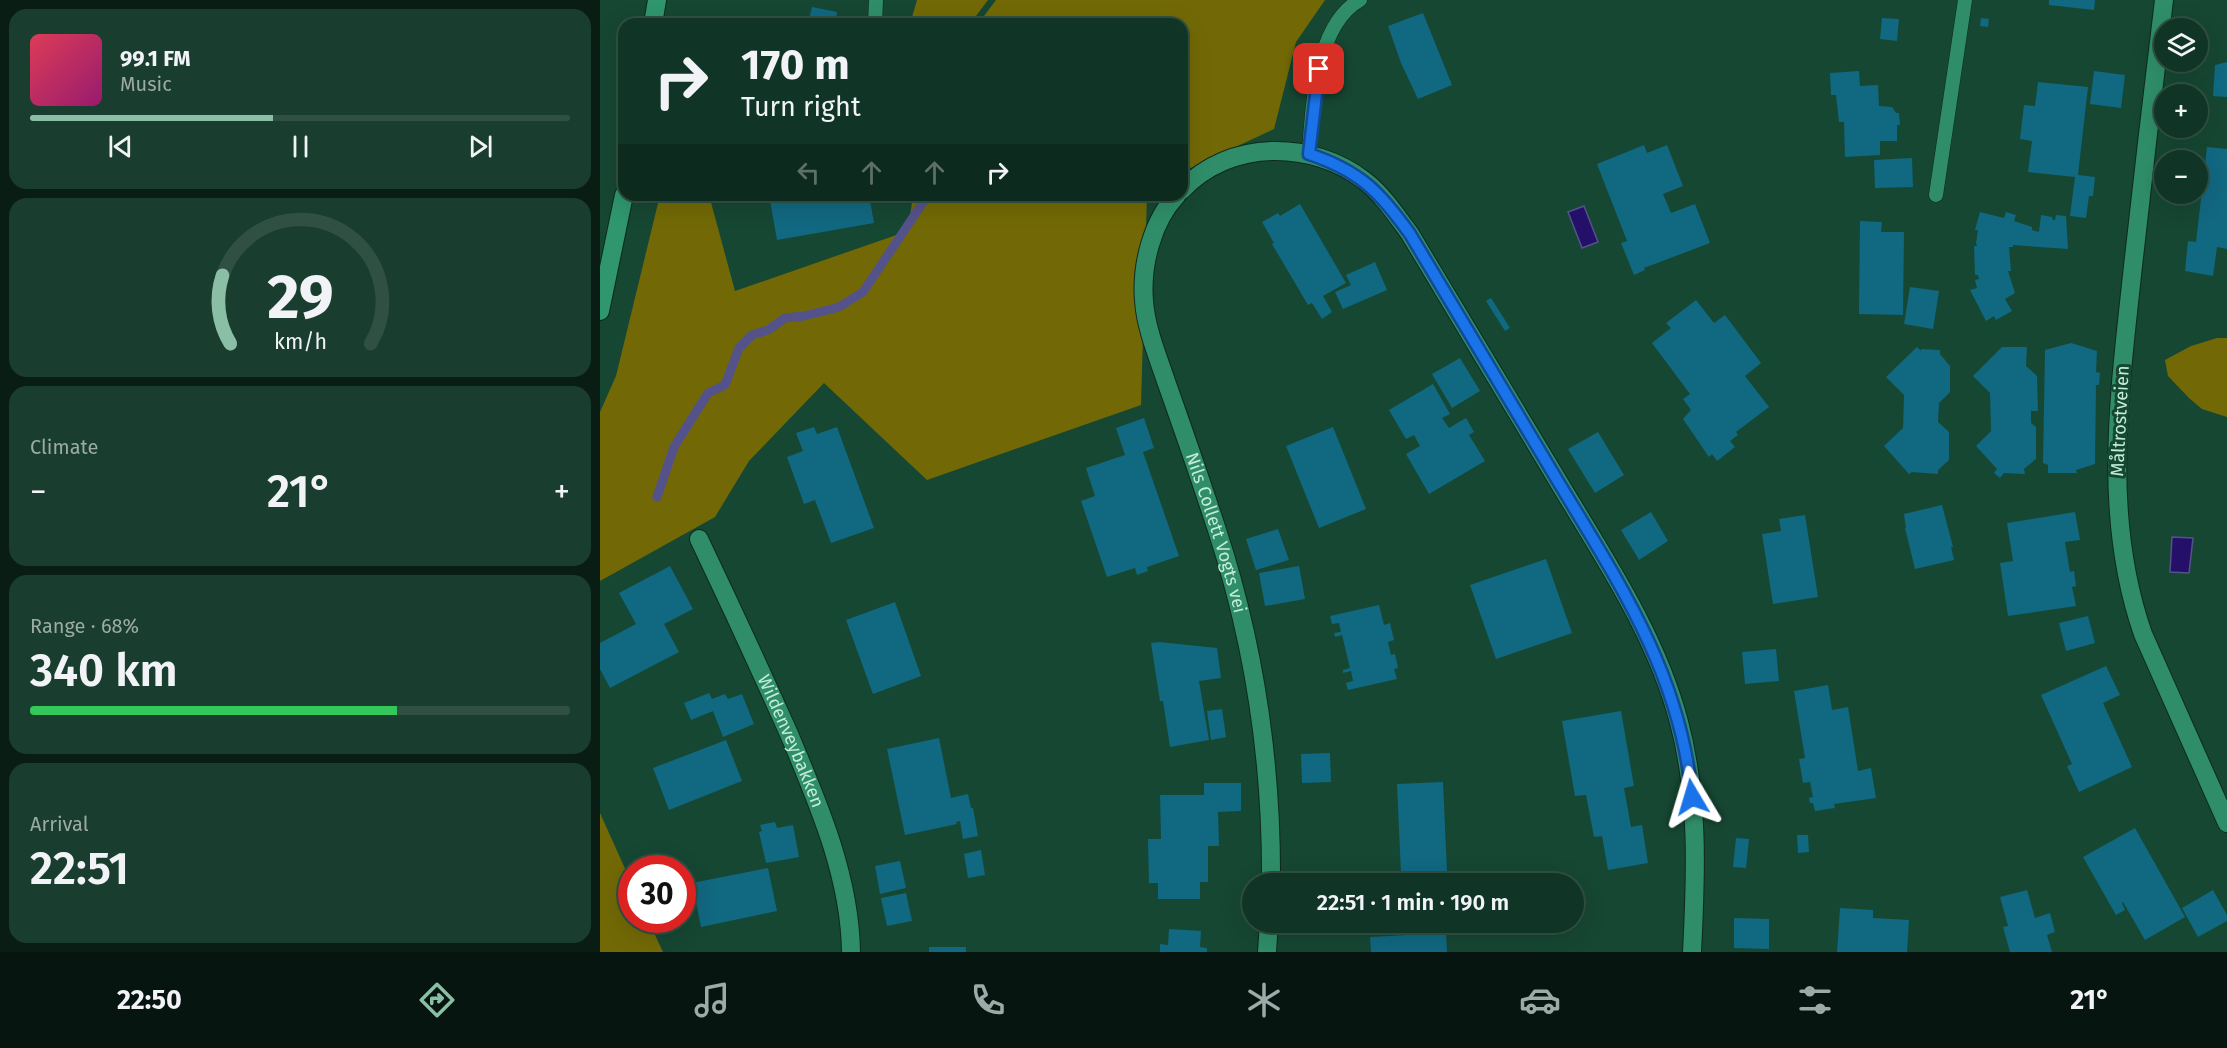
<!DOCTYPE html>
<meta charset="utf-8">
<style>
body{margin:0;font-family:"Fira Sans",sans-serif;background:#193d2e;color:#f1f3f6;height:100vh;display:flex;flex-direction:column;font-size:22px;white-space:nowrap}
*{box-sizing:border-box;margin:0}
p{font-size:20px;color:#9caba7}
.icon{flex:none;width:33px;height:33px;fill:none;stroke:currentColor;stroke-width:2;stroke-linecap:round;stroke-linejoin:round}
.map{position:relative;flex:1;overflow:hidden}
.details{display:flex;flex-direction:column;gap:9px;padding:9px;background:#091d15;width:600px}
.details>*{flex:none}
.hud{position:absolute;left:18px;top:18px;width:570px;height:183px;border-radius:18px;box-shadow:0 6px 24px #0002,0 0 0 2px #305043;background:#103526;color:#f1f3f6;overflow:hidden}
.fabs{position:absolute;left:1554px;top:18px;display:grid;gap:12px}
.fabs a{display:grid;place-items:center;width:54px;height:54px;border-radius:50%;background:#103526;box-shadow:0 6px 24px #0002,0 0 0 2px #305043;font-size:30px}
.speed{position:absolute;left:18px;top:855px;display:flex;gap:12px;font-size:30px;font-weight:700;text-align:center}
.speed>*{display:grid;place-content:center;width:78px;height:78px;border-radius:50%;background:#103526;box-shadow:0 6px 24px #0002,0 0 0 2px #305043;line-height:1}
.speed .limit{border:9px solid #d22;background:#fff;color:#111}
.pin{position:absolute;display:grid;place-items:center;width:51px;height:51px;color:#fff;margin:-26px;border-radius:12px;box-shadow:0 3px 9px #0006}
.me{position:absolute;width:66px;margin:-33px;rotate:353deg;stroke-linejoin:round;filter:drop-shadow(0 0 4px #0008)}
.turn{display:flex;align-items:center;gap:21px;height:126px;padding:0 24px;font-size:27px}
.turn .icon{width:78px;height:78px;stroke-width:2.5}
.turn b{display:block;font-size:42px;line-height:51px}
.lanes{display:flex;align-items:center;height:57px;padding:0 24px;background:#0003;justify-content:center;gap:30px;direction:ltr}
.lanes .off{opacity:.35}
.big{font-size:45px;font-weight:600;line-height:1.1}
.details .widget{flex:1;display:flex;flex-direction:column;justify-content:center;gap:9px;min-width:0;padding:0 21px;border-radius:18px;background:#193d2e}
.details .dial{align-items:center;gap:0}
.dial svg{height:156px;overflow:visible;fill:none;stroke:#305043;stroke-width:7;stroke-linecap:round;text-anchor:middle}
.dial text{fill:#f1f3f6;stroke:none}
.song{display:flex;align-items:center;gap:18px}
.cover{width:72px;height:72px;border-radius:9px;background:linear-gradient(135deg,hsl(350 70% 55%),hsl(320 70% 35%))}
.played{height:6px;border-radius:3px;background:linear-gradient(90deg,#8abfa5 45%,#305043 45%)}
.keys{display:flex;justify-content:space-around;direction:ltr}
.heat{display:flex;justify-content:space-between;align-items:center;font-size:33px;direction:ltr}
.charge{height:9px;border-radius:4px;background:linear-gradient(90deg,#34c759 68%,#305043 0)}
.trip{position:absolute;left:642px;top:873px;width:342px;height:60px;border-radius:30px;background:#103526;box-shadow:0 6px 24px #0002,0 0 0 2px #305043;font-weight:600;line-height:60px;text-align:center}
.menu{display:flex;height:96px;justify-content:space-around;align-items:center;background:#06150f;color:#9caba7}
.menu .icon{width:42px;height:42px}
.menu .selected{color:#8abfa5}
.menu b{font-size:27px;color:#f1f3f6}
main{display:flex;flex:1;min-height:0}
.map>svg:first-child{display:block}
.green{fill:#726906}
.water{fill:#251069;stroke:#54528a;stroke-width:1.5}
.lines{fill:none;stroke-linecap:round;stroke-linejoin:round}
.stream{stroke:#54528a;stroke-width:9}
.building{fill:#116881}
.lane-casing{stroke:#0d2a1e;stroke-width:15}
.street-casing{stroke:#0d2a1e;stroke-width:20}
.secondary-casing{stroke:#0d2a1e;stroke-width:20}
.lane{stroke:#2f8e69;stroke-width:14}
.street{stroke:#2f8e69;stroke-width:18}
.secondary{stroke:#2f966e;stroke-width:18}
.route-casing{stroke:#114b97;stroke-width:15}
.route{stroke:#1a73e8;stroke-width:10}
.labels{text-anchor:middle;stroke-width:6;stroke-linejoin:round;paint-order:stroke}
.street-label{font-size:18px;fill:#c2edd7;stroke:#164733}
</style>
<main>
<section class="details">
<div class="widget">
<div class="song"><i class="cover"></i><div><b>99.1 FM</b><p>Music</p></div></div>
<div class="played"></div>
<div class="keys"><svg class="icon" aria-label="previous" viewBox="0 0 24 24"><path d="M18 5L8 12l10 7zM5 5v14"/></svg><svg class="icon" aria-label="pause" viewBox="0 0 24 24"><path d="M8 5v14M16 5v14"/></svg><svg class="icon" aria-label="next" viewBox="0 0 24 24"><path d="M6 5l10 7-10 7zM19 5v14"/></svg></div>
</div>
<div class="widget dial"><svg viewBox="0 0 100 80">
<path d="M14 69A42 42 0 1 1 86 69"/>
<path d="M14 69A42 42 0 0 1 10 34" stroke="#8abfa5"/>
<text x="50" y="56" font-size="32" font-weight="700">29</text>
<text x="50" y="72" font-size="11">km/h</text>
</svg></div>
<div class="widget"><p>Climate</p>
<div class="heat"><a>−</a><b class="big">21°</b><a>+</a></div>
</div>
<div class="widget"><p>Range · 68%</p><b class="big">340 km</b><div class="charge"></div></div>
<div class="widget"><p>Arrival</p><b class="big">22:51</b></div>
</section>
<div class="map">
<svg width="1627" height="952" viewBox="0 0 1627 952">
<rect width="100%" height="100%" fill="#164733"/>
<g class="green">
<path d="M317,0H388L370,24H310Z"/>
<path d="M396,0H725L696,42L674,129L582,172V24H378Z"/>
<path d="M60,195H109L135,291L308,231L313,195H547L541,405L327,480L224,383L149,461L115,517L0,581V412L16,376Z"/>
<path d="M1617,338H1627V417L1602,409L1589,398L1568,376L1565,360L1591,346Z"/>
<path d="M0,813L31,882L32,920H48L63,952H0Z"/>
</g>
<g class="water">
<path d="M984,206L998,242L982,248L968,212Z"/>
<path d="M1572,537L1593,538L1589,573L1570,572Z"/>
</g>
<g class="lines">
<path class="stream" d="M57,497L74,447L108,393L125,385L139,348L152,335L168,330L185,318L204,316L239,307L263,292L328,195"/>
</g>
<g class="building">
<path d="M1449,0H1495L1494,10L1449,5Z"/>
<path d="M212,7L237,12L235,24H208Z"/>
<path d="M823,13L852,85L818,99L801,63L788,26Z"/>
<path d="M1282,18L1299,19L1297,41L1280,39Z"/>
<path d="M1381,18L1389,19L1388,27L1380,26Z"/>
<path d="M1627,62V97L1613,96L1615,65Z"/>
<path d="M1259,71L1260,86L1278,85L1279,106L1292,107L1296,113H1299L1300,125H1297V141H1280V155L1245,157L1244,122H1239L1236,95H1231L1230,73Z"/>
<path d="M1494,71L1525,75L1521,108L1490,104Z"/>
<path d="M1438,82L1488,87L1478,175L1495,177L1493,196H1489L1486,218L1470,216L1475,177L1428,172L1432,141L1420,139L1424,105L1435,106Z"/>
<path d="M1044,145L1047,153L1067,145L1083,186L1063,194L1071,213L1095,204L1110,243L1044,268L1045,270L1034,275L1021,243L1027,241L997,164Z"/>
<path d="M1607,147L1627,149V249L1617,247L1613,276L1585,271L1588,241L1596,242Z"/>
<path d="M1312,158L1313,187L1275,188L1274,160Z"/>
<path d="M169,195H269L274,223L177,240Z"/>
<path d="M700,204L746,283L723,296L732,312L722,319L712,303L708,305L672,244L674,243L662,222L678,213L680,216Z"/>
<path d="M1380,212L1404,218L1406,212L1416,215L1414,221L1432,227V230L1439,232L1441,215L1452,217L1453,220H1455L1456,215L1466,216L1468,249L1413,245V247H1409L1411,271H1408L1415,293L1405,299L1412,311L1396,320L1394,316L1386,321L1370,290L1377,288L1375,280L1379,279L1378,275H1375L1374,246H1377L1376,243L1378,230H1375Z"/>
<path d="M1260,221L1282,222L1281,232H1304L1303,315L1259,314Z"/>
<path d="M775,262L787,290L743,309L735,292L751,285L746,275Z"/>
<path d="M1310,287L1339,291L1333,329L1304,324Z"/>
<path d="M891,298L910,328L905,331L886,301Z"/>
<path d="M1096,300L1114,323L1125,315L1161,363L1145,376L1169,407L1136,432L1138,435L1130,441L1135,447L1117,461L1112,454L1109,457L1083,419L1091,410L1083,399L1090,394L1052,343L1071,328L1066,323Z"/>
<path d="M1471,343L1497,351L1496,372L1500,373L1499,385H1496L1495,464L1476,470L1477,473H1448V465L1443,463L1445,350Z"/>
<path d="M1317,347L1321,351V349L1340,350V354L1350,366V392L1339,403L1338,422L1349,432V460L1338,470V474L1312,472L1309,474L1284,446L1303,428L1304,395L1286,377Z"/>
<path d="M1402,347H1427L1426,366L1437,376L1438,411H1431V423L1436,427V459L1424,469L1425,474L1404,473L1400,478L1394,473L1397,469L1376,446L1391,431L1390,393L1373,376Z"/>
<path d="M860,358L880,391L852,408L832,374Z"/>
<path d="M833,384L850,414L842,418L849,428L866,418L874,432L869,435L885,461L829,494L806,454L820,446L814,435L806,439L789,410Z"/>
<path d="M544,418L554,448L543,452L579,556L547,567L548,571L537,575L535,568L507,577L481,501L495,496L486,468L525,455L516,428Z"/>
<path d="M214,427L217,434L237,427L274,528L231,543L215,500L204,504L187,457L203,451L196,433Z"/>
<path d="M733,427L766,509L719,528L686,446Z"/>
<path d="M998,432L1024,475L995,493L968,449Z"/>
<path d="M1342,505L1353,547H1351L1354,560L1315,569L1305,528H1306L1304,514Z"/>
<path d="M1051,512L1068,541L1039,560L1021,530Z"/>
<path d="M1475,512L1480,540L1465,542L1470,572L1474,571L1476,586L1472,587L1476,606L1408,616L1400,563L1413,561L1407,523Z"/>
<path d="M1205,515L1218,597L1173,604L1162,534L1181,531L1179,519Z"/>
<path d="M678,529L689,560L656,570L646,539Z"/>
<path d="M946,559L972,633L896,659L870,585Z"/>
<path d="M70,566L93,609L64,624L79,652L10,688L0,669V643L36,624L19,593Z"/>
<path d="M699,566L705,599L665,606L659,573Z"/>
<path d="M295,602L321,676L273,694L246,620Z"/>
<path d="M779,605L784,625L790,623L794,640L788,642L791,655L795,654L798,668L794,669L797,679L748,690L746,683L753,681L751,671L743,673V670L750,668L742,635L735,637L734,633L741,632L739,623L732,624L730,616Z"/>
<path d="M1488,616L1495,643L1466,651L1459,623Z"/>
<path d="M559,642L617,648L621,678L599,681L609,740L570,747L563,701H560L551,643Z"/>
<path d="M1176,649L1179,681L1145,684L1142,652Z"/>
<path d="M1506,666L1520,695L1503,703L1532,767L1479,792L1467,766L1472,764L1441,695Z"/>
<path d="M1228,685L1232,710L1248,707L1258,771L1271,768L1276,798L1234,804L1235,808L1215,811L1213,803H1210L1209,798L1213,797L1210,782L1203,783L1199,759L1205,758L1194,691Z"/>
<path d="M109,693L112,699L125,694L128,699L142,694L154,724L123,737L113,711L91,720L84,703Z"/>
<path d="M622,709L626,737L611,740L607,711Z"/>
<path d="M1021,711L1034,786L1024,788L1031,827L1042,825L1048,863L1008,870L1002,836L994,837L986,795L975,796L962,721Z"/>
<path d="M339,738L351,798L368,794L371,808H373L378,836L363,839L360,821L356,822L357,824L305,835L287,749Z"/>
<path d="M126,740L142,781L69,810L53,768Z"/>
<path d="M730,753L731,782L702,783L701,754Z"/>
<path d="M843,782L847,872L801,874L797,784Z"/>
<path d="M604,783H641V811L618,812L619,846H608V882H600V899H558V883H549L548,839H561L560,795H604Z"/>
<path d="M175,822L177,828L193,825L199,857L166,863L159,832L162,831L160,825Z"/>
<path d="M1535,828L1585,917L1545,940L1523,902L1522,903L1525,910L1516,915L1483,857Z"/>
<path d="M1197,835H1208L1209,852L1198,853Z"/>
<path d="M1136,838L1149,839L1146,868L1133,867Z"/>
<path d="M381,850L385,875L368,878L364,854Z"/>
<path d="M300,861L306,888L280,894L275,866Z"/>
<path d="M168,868L177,911L101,927L92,883Z"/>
<path d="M1427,890L1435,918L1450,913L1455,932L1447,935L1452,952H1410L1403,927L1408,926L1400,897Z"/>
<path d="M1613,890L1627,915V921L1598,937L1582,908Z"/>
<path d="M306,893L312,921L287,926L281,898Z"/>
<path d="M1240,908L1273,910V918L1309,920L1307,952H1237Z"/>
<path d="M1134,918L1169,919V949L1134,948Z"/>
<path d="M569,929L601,931L600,947L607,948V952H560V944L568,945Z"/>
<path d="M846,933L847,952H771L770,937Z"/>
<rect x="329" y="947" width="37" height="5"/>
</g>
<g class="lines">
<defs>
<g id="lane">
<path d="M275,24L276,0"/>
<path d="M709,154C712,108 715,25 760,0"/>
<path d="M1336,195L1365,0"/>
</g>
<g id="street">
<path d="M1564,0C1553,89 1543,177 1533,266C1520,389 1501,514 1543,634L1627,823"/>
<path d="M582,190C630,139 712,140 765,181C783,195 796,215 810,234C861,320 913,405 964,491C1008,564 1057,638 1079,722C1099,797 1096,875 1092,952"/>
<path id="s1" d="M577,195C552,221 541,266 544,301C546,329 558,357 567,384C584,432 601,481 617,530C654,643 672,764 671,884"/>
<path id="s2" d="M99,539C130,604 160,669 189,734C218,803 250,876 251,952"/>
<path d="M667,952L669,922"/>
</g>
<g id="secondary">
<path d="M53,24L57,0"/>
<path d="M0,311L24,195"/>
</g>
</defs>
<use href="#lane" class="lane-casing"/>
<use href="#street" class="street-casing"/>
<use href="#secondary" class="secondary-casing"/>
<use href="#lane" class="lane"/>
<use href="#street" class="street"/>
<use href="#secondary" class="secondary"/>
</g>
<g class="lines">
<defs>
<path id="route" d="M719,69L709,154C760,171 780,192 810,234C860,317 910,400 959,483C1020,584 1081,676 1092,797"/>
</defs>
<use href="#route" class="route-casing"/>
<use href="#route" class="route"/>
</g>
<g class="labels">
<g class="street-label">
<text transform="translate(1520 421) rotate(-87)" y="6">Måltrostveien</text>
<text dy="6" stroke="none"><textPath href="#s1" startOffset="357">Nils Collett Vogts vei</textPath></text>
<text dy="6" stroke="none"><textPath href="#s2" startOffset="222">Wildenveybakken</textPath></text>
</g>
</g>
</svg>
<div class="fabs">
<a><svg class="icon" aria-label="layers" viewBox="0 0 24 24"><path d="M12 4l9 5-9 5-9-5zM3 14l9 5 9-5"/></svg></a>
<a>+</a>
<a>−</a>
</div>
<div class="speed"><div class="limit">30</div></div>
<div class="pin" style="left:719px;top:69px;background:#d93025"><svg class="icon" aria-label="arrive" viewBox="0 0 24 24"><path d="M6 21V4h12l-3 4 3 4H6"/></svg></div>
<svg class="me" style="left:1092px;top:797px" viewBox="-20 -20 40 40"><path d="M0-17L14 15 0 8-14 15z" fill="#1a73e8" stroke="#fff" stroke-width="4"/></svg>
<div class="trip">22:51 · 1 min · 190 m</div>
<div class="hud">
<div class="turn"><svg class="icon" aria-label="right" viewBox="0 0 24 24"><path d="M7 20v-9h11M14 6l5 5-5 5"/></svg><div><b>170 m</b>Turn right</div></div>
<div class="lanes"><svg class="icon off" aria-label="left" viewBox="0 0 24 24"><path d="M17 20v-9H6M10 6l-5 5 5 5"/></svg><svg class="icon off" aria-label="ahead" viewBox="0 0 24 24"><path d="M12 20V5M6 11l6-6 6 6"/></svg><svg class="icon off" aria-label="ahead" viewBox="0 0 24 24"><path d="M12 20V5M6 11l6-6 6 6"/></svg><svg class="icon" aria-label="right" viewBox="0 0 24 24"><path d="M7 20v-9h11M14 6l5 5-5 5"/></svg></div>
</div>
</div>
</main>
<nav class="menu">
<b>22:50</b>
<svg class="icon selected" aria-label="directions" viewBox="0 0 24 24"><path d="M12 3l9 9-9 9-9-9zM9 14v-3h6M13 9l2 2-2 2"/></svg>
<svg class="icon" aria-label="music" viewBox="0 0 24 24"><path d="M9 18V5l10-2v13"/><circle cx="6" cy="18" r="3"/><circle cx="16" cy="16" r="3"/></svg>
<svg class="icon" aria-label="phone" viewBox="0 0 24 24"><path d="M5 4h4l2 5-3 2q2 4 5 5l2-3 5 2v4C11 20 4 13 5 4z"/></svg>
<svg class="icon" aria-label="climate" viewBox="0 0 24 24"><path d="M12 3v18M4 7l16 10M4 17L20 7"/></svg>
<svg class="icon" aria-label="car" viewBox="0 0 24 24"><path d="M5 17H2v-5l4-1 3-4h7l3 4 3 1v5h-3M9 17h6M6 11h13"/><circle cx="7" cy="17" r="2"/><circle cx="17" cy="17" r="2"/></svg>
<svg class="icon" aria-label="filters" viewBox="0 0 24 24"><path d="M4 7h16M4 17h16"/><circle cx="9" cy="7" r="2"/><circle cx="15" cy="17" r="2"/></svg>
<b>21°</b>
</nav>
